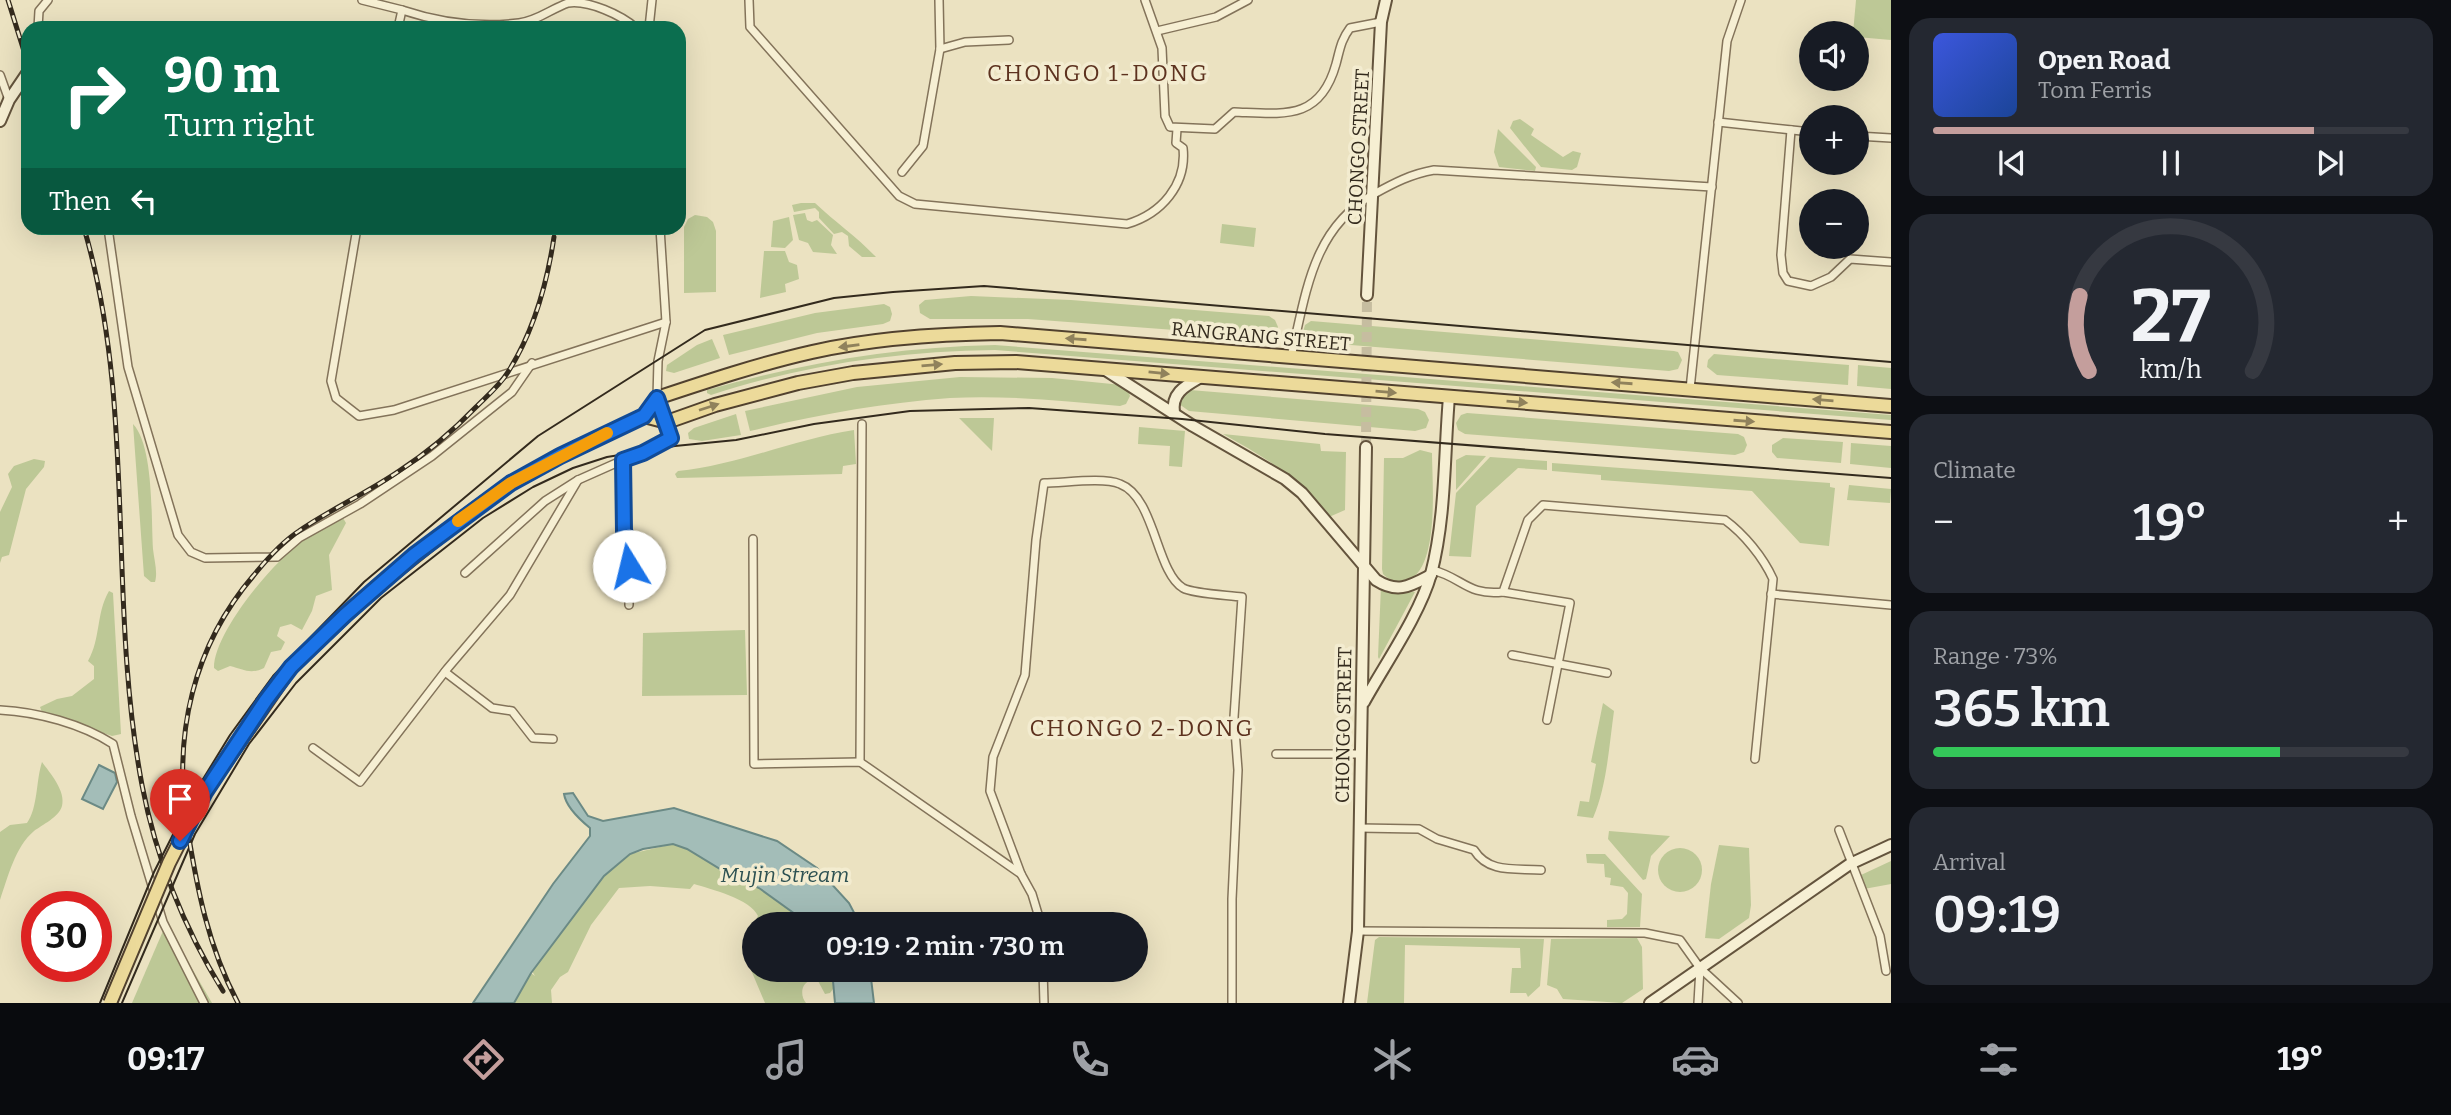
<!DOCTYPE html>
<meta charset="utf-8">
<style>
body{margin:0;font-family:Bitter,serif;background:#242831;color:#f1f3f6;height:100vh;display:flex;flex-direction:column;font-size:26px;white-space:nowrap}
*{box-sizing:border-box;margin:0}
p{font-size:23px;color:#9ea1a6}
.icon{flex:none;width:38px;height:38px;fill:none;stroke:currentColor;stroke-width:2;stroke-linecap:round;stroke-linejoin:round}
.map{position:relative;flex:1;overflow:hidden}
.drawer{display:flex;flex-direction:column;gap:18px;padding:18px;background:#0d0f14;width:560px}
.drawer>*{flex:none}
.banner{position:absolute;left:21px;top:21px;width:665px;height:214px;border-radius:21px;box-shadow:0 7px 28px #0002;background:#0b6e4f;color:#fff;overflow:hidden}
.fabs{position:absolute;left:1799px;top:21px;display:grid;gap:14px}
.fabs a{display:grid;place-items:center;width:70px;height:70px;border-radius:50%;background:#171b24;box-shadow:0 7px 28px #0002;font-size:35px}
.speed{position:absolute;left:21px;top:891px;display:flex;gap:14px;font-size:35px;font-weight:700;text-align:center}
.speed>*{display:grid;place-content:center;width:91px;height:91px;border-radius:50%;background:#171b24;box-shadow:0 7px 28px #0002;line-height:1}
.speed .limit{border:10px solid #d22;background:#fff;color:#111}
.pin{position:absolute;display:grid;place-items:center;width:60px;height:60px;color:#fff;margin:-72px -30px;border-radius:50% 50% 50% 0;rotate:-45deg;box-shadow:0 0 7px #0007}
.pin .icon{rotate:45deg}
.me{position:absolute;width:77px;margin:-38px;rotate:351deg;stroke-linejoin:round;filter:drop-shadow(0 0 5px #0008)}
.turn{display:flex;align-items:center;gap:24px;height:147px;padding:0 28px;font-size:32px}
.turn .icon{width:91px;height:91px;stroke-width:2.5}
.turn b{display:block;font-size:49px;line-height:60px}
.then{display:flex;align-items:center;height:66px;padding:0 28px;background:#0003;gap:14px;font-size:26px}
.big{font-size:52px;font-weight:600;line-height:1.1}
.drawer .tile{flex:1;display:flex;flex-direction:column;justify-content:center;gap:10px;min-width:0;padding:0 24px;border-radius:21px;background:#242831}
.drawer .dial{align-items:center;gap:0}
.dial svg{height:182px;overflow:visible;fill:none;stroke:#363941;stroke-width:7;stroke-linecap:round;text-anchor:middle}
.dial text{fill:#f1f3f6;stroke:none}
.song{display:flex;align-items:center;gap:21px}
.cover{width:84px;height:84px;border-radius:10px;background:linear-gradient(135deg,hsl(230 70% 55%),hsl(220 70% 35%))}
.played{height:7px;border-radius:4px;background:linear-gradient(90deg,#c49e9c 80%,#363941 80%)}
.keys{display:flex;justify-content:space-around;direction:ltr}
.heat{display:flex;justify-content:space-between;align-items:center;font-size:38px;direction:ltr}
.charge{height:10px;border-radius:5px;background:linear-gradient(90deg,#34c759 73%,#363941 0)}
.trip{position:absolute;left:742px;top:912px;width:406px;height:70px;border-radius:35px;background:#171b24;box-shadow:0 7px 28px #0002;font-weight:600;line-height:70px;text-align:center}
.tabs{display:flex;height:112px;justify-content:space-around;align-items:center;background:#090b0e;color:#9ea1a6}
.tabs .icon{width:49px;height:49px}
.tabs .current{color:#c49e9c}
.tabs b{font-size:32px;color:#f1f3f6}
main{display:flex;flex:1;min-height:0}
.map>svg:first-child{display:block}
.green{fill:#bdc896}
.water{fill:#a3bdb8;stroke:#6b8a85;stroke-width:2}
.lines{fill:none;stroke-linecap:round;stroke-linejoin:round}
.secondary-tunnel{stroke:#c6bda0;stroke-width:10;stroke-dasharray:10 5;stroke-linecap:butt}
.street-casing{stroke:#83735a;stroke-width:10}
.secondary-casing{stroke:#64543d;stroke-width:14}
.primary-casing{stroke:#51412e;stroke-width:16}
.street{stroke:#f6efd3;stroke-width:7}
.secondary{stroke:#f6efd3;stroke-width:10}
.primary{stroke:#ecda9a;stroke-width:12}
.tram{stroke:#332a1d;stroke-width:2}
.rail-casing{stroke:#332a1d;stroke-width:5}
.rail{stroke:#f3ecd0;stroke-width:2.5;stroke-dasharray:8;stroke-linecap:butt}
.primary-bridge-casing{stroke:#51412e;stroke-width:16;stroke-linecap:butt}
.primary-bridge{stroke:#ecda9a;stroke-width:12}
.oneway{fill:#90825c}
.route-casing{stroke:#114b97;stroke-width:18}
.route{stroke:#1a73e8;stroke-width:12}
.slow{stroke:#f59e0b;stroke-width:12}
.labels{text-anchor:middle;stroke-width:7;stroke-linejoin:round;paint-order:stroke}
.street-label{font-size:19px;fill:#332a1d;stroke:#f3ecd0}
.water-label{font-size:21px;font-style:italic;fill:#2d5152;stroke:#f3ecd0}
.quarter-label{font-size:23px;letter-spacing:2px;fill:#5d321f;stroke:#f3ecd0}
</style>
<main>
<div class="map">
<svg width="1891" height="1003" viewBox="0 0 1891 1003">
<rect width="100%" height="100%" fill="#ebe2c1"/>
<g class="green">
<path d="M1856,0H1891V40L1857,37V33H1853Z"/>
<path d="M1520,119L1534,129L1531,135L1563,157L1573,151L1581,153L1577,167L1572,170L1541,167L1510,128L1513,121Z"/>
<path d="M1498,129L1536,167L1535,171L1499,167L1494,152Z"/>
<path d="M801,203H815C835,222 857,237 876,257H862L849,246L848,236L842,232L834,234L819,218V212L815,208L794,212L792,205Z"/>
<path d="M805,213L807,220L812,222L817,220L833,235L831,245L837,254L813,252L808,243L799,240L793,215Z"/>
<path d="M695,215L707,217L713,222L716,231V292L684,293V227L688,219Z"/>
<path d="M789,217L793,240L785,248L771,247L773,221Z"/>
<path d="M1222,224L1256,228L1254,247L1220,243Z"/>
<path d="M764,251H785L789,262L797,265L799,279L785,284L786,292L760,298Z"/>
<path d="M971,296L1071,300L1269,316L1275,320L1278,327L1275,334L1268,337L1028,319H930L920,313L919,305L925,300Z"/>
<path d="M884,304L890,307L892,314L890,321L883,324L817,333L729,355L723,335L815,313Z"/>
<path d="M1311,321L1674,351L1678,352L1682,360L1678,369L1669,371L1314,342L1308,340L1303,332L1305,325Z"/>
<path d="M712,339L720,358L674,373L666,371L667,365L697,345Z"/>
<path d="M995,345L1891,415V420L995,350C898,351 803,365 711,395L707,393V390C803,363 895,347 995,345Z"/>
<path d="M1714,354L1849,365L1848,385L1717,375L1707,367L1708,360Z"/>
<path d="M1858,365L1891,368V389L1857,386Z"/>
<path d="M960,377L1052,378L1122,385L1128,390L1130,396L1126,404L1120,406C1064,401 1006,395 950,398C882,403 816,415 750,431L745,411L857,387Z"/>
<path d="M1190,390L1418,409L1425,412L1429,420L1426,428L1415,431L1189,411L1179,404V397Z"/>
<path d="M1467,413L1738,434L1744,437L1747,445L1744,452L1735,455L1465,434L1458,430L1456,423L1461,415Z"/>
<path d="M736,414L741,435L702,441L689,439L688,433L694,428Z"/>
<path d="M959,418H994L992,451Z"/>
<path d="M133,424C154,446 151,518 153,549C154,559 158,572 155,582H151L144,576Z"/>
<path d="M1139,427L1185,431L1182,467L1169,466L1170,446L1138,444Z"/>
<path d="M854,430L856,464L843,466L842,474L677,478L675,474L678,471C738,465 795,439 854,430Z"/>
<path d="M1223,434L1320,444L1321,451L1346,452L1345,510L1329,517C1301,478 1264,457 1223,434Z"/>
<path d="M1783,438L1843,442L1841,463L1777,458L1772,452V445Z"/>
<path d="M1851,443L1891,446V468L1850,464Z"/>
<path d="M1420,450L1432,453C1432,480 1441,577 1403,581C1395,582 1389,580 1383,574L1382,569L1384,458H1403Z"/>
<path d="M1466,455L1486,456L1456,490V460Z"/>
<path d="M1490,457L1547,461V470L1518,468L1476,506L1471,557L1449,556L1456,493Z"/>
<path d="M34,459L45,461L44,467L26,489L9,555L2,557L0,563V512L12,487L8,474L14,466Z"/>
<path d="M1552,463L1830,483V487L1835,488L1829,546L1800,543L1752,491L1601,480V475L1552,471Z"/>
<path d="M1849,485L1891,489L1890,503L1847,500Z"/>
<path d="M338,518H343L346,523L329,555L332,590L316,596L312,611L302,630L291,624L280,627L277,636L285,642L281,650L271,652L264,668C250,675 243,669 230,666L218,671L214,668C214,636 261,578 285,556C300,541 319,529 338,518Z"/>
<path d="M1381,586L1415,592L1379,659L1378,657Z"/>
<path d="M109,591L113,593L121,734L112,736L42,712L40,707L57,699L72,696L94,679V666L88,661C101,638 96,613 109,591Z"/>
<path d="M745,630L747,695L642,696L643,633Z"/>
<path d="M1603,703L1614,711C1609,746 1607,786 1593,818L1577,816L1580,801L1589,802L1596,764L1591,762Z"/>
<path d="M42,762C50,773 66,791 62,806C59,817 42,825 34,831C15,847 8,877 0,900V832L10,825L27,823C38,808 36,780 42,762Z"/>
<path d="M1609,831L1670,836L1651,856L1646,879L1643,880L1608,839Z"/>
<path d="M673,844L687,849L730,875L759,888L809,924H754V970H832L833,989L830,993L825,994L818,981C803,977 798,993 806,1003H765L751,970L749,932L758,916C751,899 710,889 694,884L690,889L650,886L619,888L591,925L568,972L560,977L551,990L552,1003H514L531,973L535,976L532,971L604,876L630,854Z"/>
<path d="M1719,845L1749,848L1751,905L1749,918L1719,939L1705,938L1711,884Z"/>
<circle cx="1680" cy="870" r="22"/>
<path d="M1586,854H1605L1642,894L1640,927H1607V920L1622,919L1627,914L1628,893L1623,887L1610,885L1611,878L1605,877L1604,864L1587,863Z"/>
<path d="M1891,861V884L1864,889L1861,875Z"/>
<path d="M166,924L212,1003H132Z"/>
<path d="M1379,937L1544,939L1540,986L1528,997L1526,993H1510L1512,968H1521L1520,948L1405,945L1404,1003H1367L1375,940Z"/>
<path d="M1637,938L1642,947L1643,989L1622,1003L1563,999L1557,989L1547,985L1551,939Z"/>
</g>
<g class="water">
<path d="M99,765L115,773L117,782L103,809L82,799Z"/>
<path d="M573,793L588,816L603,821L674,808L777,841L817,868L849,903L860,924H809L759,888L730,875L687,849L673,844L643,849L630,854L604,876L531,973L514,1003H473L553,884L590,836V828C579,819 566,807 564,794Z"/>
<path d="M832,970H870L874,1003H835Z"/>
</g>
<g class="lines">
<path class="secondary-tunnel" d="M1366,447L1367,295"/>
<defs>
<g id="street">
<path d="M362,0L402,10L398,28"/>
<path d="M749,0L750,27L899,196L915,204L1127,224C1161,214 1187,185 1183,148L1176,143L1177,129"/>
<path d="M1145,0L1162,48L1165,116L1170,127L1215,129L1234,112C1284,114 1320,121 1336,64C1340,49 1341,40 1350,28L1381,22"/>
<path d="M402,10C441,23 478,28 519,23C537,21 551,9 568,3C589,0 621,15 636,28"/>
<path d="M38,28L39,11L48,0"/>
<path d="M649,28L652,0"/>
<path d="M1157,31L1216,17L1248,0"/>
<path d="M940,49L965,42L1009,40"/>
<path d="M0,75L9,100"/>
<path d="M1718,122L1811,132"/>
<path d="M1791,130L1781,255L1783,273L1788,281L1811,286L1831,277L1850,259L1891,262"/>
<path d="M1857,136L1891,138"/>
<path d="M902,172L923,146L940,49L939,0"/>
<path d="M108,228L128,367L178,535L191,552L205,558L277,557L299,538L360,504L432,456L512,392L532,363"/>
<path d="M357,228L331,381L336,398L359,416L394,410L666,322"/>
<path d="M1291,357C1306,294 1312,228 1374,194C1394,183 1411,174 1434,170L1712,187"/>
<path d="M1690,389L1727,41L1741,0"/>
<path d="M753,539L754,764L860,762L1021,874L1032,894L1041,924"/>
<path d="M1432,570C1462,577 1467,596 1503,592L1528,520L1543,505L1725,520C1744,534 1763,557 1773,579L1755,759"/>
<path d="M465,573L545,501L578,480L623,460"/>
<path d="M1503,592L1570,603L1547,720"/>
<path d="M1771,594L1891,605"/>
<path d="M629,605L630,547L624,531L623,460L643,453L671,438L657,398L658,361L666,322L660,228"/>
<path d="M1512,655L1607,673"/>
<path d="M445,672L492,708L512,711L533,738L553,739"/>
<path d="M0,710C38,712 82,724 113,744L131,816L163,922L204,1003"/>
<path d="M313,748L360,782L447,669L510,595L578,480"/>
<path d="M1276,754H1360"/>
<path d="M860,762L862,424"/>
<path d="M1359,828L1419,829L1437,839L1474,850C1489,874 1516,868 1541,870"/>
<path d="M1839,830L1880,936L1886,971"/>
<path d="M1021,874L990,791L993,757L1025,675L1036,540L1044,483C1064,483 1103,477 1120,484C1155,497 1156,572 1183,588C1194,594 1228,595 1242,597L1234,717L1238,770L1232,899V1003"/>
<path d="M1358,931L1645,933L1680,940L1700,968L1738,1003"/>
<path d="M1043,970L1044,1003"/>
<path d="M1698,1003L1700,968"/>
</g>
<g id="secondary">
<path d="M0,121L9,100L28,72"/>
<path d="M1367,295L1381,22L1386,0"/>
<path d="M1104,369L1193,426L1285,479L1302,493L1376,580C1398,594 1410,586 1431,575"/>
<path d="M1174,413C1171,393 1185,386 1201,377"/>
<path d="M1364,702C1385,664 1420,614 1431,574C1446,517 1444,455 1449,397"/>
<path d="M1349,1003L1358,931L1366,447"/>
<path d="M1650,1003L1850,864L1891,845"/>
</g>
<g id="primary">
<path d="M644,416L667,422L715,405L798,383L853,373L955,363L1016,362L1891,432"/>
<path d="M373,590L460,520L511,483L560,456L644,416L657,398C708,381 759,364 812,352C873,338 938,334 1000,333L1891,406"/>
</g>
</defs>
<use href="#street" class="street-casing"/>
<use href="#secondary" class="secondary-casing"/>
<use href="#primary" class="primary-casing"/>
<use href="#street" class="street"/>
<use href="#secondary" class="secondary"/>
<use href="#primary" class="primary"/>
<g class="tram">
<path d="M100,1003L154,872L192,797L230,735L273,676L364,582L538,436L705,330L834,298L893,292L984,286L1891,362"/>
<path d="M122,1003L195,834L249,744L296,683L381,598L483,518L533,487L573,468L607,457L675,446L736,440L814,424L910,411L1029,408L1182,419L1325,434L1891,478"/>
</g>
<defs>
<g id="rail">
<path d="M8,0L28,64"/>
<path d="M84,228C137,409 107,601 142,785C156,858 184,928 223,991"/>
<path d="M238,1003C208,947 197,888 187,826C173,735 193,646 254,575C267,559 282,542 299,531C331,509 367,493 399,471C427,453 453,431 476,407C487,396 500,385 508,372C534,331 547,284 554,237"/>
</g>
</defs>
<use href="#rail" class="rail-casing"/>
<use href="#rail" class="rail"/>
<defs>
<path id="primary-bridge" d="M110,1003L169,863L205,792L291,667L373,590"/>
</defs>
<use href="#primary-bridge" class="primary-bridge-casing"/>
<use href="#primary-bridge" class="primary-bridge"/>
</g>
<defs><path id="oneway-solid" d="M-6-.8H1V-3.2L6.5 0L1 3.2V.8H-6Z" transform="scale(1.75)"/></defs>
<g class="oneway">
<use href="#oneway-solid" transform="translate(1076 339) rotate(-176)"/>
<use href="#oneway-solid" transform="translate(849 346) rotate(172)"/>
<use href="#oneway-solid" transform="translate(932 365) rotate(-5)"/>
<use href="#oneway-solid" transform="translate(1159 373) rotate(6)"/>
<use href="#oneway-solid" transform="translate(1622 383) rotate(-176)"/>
<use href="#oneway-solid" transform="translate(1386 392) rotate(5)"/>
<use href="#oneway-solid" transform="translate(1823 400) rotate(-175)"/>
<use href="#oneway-solid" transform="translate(1517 402) rotate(5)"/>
<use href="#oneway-solid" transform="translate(709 407) rotate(-18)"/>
<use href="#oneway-solid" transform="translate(1744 421) rotate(4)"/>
</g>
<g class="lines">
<defs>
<path id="route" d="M180,841L205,792L266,700L291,667L345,615L414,555L511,483L560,456L644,416L657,398L671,438L643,453L623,460L624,531L630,547L629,566"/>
</defs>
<use href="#route" class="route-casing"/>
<use href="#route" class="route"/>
<path class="slow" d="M458,521L511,483L607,433"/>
</g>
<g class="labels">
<g class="street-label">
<text transform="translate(1358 147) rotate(-87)" y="7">CHONGO STREET</text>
<text transform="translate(1261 336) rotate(5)" y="7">RANGRANG STREET</text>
<text transform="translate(1343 725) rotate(-89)" y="7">CHONGO STREET</text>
</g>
<g class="water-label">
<text x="785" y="882">Mujin Stream</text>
</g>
<g class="quarter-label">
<text x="1098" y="81">CHONGO 1-DONG</text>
<text x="1142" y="736">CHONGO 2-DONG</text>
</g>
</g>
</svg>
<div class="fabs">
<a><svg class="icon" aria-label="sound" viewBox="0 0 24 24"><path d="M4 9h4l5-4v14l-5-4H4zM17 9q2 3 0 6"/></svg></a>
<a>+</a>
<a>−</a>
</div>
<div class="speed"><div class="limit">30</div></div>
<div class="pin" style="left:180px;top:841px;background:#d93025"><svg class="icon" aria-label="arrive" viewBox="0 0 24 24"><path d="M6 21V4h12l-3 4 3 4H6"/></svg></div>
<svg class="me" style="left:629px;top:566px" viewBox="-20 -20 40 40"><circle r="19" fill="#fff"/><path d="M0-13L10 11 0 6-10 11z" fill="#1a73e8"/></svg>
<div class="trip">09:19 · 2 min · 730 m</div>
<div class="banner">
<div class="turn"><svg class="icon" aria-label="right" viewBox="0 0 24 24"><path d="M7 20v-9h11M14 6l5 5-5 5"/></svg><div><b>90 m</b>Turn right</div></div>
<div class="then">Then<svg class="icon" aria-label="left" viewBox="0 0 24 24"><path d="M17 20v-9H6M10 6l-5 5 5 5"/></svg></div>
</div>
</div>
<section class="drawer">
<div class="tile">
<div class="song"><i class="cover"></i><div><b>Open Road</b><p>Tom Ferris</p></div></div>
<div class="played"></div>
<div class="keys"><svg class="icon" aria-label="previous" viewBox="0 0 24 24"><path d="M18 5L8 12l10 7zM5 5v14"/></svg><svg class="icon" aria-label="pause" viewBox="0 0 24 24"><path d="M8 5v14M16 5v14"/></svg><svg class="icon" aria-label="next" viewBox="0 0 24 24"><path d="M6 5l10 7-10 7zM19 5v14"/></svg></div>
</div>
<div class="tile dial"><svg viewBox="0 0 100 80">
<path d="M14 69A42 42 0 1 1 86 69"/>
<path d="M14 69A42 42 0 0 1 10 36" stroke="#c49e9c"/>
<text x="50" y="56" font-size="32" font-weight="700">27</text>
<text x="50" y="72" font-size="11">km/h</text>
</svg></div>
<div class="tile"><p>Climate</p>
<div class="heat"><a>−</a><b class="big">19°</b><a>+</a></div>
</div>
<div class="tile"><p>Range · 73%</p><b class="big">365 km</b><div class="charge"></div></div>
<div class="tile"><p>Arrival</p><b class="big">09:19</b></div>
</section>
</main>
<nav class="tabs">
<b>09:17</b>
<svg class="icon current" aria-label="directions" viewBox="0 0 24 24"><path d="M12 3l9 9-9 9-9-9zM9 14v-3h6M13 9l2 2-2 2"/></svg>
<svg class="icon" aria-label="music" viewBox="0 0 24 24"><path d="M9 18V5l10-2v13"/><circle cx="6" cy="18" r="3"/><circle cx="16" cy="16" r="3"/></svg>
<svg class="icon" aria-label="phone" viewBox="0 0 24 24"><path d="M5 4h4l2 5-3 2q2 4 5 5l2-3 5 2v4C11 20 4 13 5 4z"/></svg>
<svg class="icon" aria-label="climate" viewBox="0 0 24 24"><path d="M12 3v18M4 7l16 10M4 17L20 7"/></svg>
<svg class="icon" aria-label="car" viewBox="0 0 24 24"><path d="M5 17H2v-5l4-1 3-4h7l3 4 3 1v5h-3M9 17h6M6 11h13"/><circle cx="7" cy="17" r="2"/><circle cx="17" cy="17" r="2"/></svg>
<svg class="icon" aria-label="filters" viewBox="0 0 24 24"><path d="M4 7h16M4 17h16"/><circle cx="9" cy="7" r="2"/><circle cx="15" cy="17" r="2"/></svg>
<b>19°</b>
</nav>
